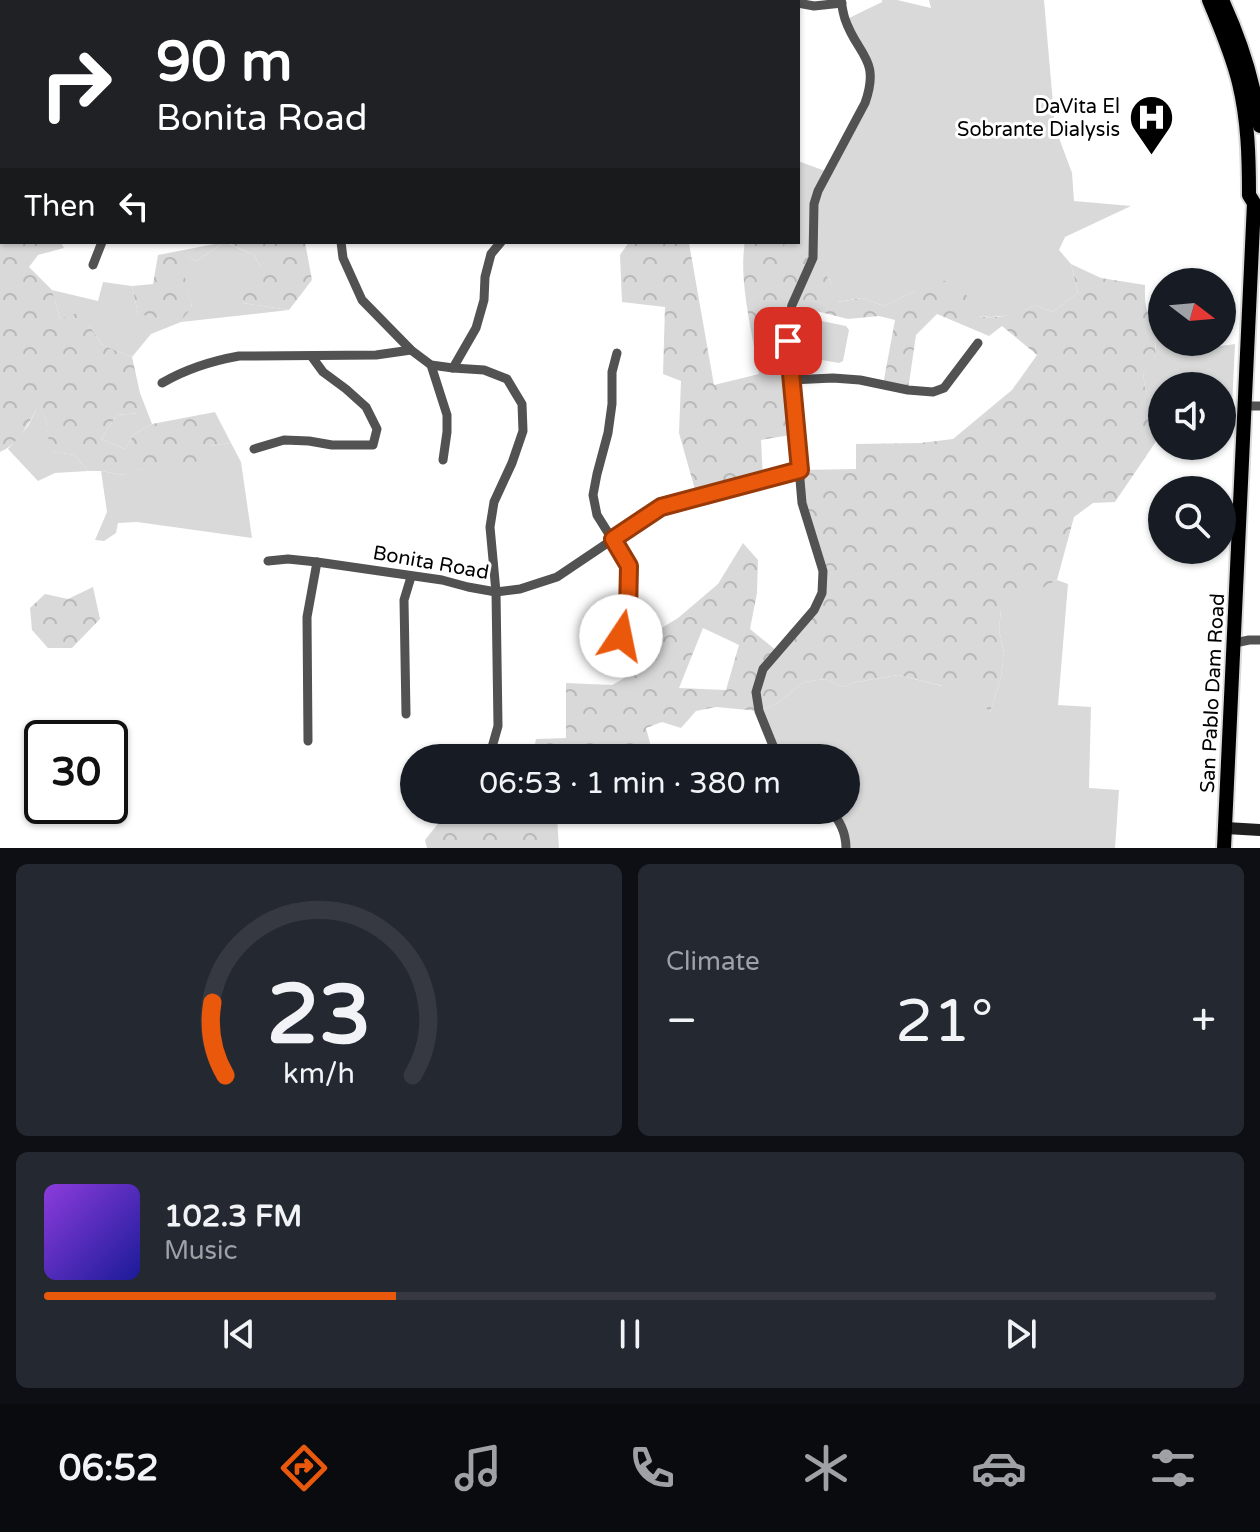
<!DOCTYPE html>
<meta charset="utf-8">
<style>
body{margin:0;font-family:"Varela Round",sans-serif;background:#242831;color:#f1f3f6;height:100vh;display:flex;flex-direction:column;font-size:30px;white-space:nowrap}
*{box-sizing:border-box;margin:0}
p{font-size:26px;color:#9ea1a6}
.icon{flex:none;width:44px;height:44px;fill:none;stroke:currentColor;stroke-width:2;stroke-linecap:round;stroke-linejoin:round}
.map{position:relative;height:848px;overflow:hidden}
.drawer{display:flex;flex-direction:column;gap:16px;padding:16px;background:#0d0f14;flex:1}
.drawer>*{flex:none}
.top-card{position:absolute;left:0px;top:0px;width:800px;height:244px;box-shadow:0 2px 6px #0004;background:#202124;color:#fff;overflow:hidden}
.needle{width:52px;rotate:106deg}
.tools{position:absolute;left:1148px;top:268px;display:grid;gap:16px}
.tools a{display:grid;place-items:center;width:88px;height:88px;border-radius:50%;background:#171b24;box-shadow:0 2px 6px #0004;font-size:40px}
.speed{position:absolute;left:24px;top:720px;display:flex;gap:16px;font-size:40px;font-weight:700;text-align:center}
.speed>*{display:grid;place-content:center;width:104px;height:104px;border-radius:50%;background:#171b24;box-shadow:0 2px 6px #0004;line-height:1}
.speed .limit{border:4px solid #111;border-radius:12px;background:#fff;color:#111}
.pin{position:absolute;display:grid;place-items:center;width:68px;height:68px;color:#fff;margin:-34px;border-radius:16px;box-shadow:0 4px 12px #0006}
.me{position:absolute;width:88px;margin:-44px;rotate:11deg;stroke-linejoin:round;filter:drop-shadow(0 0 6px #0008)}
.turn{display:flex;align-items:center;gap:28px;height:168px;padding:0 24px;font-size:36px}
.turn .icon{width:104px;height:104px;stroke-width:2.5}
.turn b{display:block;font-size:56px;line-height:68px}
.then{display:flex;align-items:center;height:76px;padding:0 24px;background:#0003;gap:16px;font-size:30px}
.big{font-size:60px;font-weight:600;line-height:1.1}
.drawer .widget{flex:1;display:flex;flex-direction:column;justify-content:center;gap:12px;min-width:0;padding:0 28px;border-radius:12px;background:#242831}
.drawer .dial{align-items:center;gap:0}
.dial svg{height:208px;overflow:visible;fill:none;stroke:#363941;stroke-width:7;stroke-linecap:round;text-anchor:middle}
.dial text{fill:#f1f3f6;stroke:none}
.song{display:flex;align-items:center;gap:24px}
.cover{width:96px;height:96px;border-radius:12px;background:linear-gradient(135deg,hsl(270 70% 55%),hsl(240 70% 35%))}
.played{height:8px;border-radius:4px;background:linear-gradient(90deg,#ea580c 30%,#363941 30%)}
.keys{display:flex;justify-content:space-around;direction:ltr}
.heat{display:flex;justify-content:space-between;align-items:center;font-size:44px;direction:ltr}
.drawer .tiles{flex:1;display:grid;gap:16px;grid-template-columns:1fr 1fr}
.widget:last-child{grid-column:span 2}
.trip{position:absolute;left:400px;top:744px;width:460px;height:80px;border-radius:40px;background:#171b24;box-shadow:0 2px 6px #0004;font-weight:600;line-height:80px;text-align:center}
.dock{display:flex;height:128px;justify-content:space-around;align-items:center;background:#090b0e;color:#9ea1a6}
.dock .icon{width:56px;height:56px}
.dock .on{color:#ea580c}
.dock b{font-size:36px;color:#f1f3f6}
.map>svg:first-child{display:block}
.grass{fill:#d9d9d9}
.forest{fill:url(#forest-crowns);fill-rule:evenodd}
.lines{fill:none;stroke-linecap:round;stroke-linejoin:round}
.primary-casing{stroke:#dbdbdb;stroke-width:18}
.minor{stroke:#525252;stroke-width:9}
.secondary{stroke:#1f1f1f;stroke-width:12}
.primary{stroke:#000;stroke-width:14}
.route-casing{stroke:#983908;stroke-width:20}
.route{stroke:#ea580c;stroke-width:14}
.labels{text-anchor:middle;stroke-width:6;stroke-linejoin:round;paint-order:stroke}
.poi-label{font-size:20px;fill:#000;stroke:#fff;text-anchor:end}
.street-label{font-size:20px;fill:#000;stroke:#fff}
</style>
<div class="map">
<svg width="1260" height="848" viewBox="0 0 1260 848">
<defs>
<pattern id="forest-crowns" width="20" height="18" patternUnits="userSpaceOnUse" patternTransform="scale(2)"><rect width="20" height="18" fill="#d9d9d9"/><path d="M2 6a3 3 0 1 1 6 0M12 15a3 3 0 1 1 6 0" fill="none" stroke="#b8b8b8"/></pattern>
</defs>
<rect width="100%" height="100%" fill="#fff"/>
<g class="grass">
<path d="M882,0H897L931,8L929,0H1044L1055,127L1072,173L1074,201L1131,206L1065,237L1059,250L1071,264L1078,293L1052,312L1035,305L1014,315L992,317L970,316L959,309L915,291L884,306L862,298L837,302L829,278L781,264L785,242H798V161L828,172L865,103L870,70L845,20L882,2Z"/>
<path d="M225,242L254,255L260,266L242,303L289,310L181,322L151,334L132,357L102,345L89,325L60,319L52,290L98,301L103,282L132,286L138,314L192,307L178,251L196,261Z"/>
<path d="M812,319L846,326L849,330L843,361L839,363L804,357L801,352L808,321Z"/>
<path d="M1155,338L1186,351L1235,344L1231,427L1222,428V386H1162L1161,426V415L1145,389L1143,373L1156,360Z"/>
<path d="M1081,365H1101L1096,385L1083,393L1064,366Z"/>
<path d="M140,393L152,424L134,434L125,449L101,439L117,415L139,413Z"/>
<path d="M39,404L46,421L51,451L74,455L88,471L55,473L38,481L8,449L28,426Z"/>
<path d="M231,443L241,462L252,538L137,522L118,523L116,533L104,541L95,540L107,512L101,471L123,475L210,446Z"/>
<path d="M1057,580L1068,584L1058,705L1091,707L1089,788L1119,790L1115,848H846L829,810H846V758H778L759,711L776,704L804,682L825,679L843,687L856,682L898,675L942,686L980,681L990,712L1001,678L1004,653L999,630L1001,609Z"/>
</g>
<g class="forest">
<path d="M0,0H32L31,2H2V242H61L64,248L38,255L29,267L52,290L60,319L77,313L89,325L102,345L132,357L140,393V413L117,415L101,439L125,449L134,434L152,424L215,412L231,443L210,446L191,467L170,460L123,475L101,471H88L74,455L50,451L46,421L39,405C29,422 19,444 0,452Z"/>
<path d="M225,242L196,261L179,252L192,307L180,322L138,314L132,286L153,284L158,255Z"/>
<path d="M226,242H305L312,280L289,310L242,303L243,280L260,266L254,255Z"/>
<path d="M629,242L689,243L714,385L759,374C753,335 738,280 745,242H785L782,263L798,251L813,258L810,266L829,278L838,302L862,298L884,306L915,291L950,279L968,297L959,308C983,324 1011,317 1035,305L1052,312L1078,293L1071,264L1101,278L1145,285C1145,299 1143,320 1162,321V341L1155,339L1156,361L1143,373L1145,389L1161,415V434L1115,502L1093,503L1074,517L1057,580L1026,597L1020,609H1001L999,630L1004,653L1001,678L990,712L980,702V681L959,690L898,675L856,682L843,687L825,679L804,682L776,704L759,711L716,707L696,711L681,728L662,722L646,728L654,758H532L536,739L566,738V683L612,685L628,676L645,638L678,618L718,584L743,543L758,560L757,593L750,629L777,651L814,610L823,571L802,503L800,470L856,469V444L920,443L953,439L1012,390L1037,355L1002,326L989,336L937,314L916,335L908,390L883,385L895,320L879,316L848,319L792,305L788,323L796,434L761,440L763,479L697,497L679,433L681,381L663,374L665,307L622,302L620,255ZM703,628L739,645L726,690L679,688Z"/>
<path d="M93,587L100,619L72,648H48L32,630L30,608L45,594L68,599Z"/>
<path d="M432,810H559L557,818L559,848H427L425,840L440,821Z"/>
</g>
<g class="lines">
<defs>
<g id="primary">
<path d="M1209,0C1220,27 1232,54 1239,83C1248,120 1249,157 1249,195L1254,203L1224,848"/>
<path d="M1222,0C1241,41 1254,81 1260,126"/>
</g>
</defs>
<use href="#primary" class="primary-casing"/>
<g class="minor">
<path d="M170,0L171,2"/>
<path d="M583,0L586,2"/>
<path d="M336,2V0"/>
<path d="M425,2V0"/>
<path d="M512,2V0"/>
<path d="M781,2V0"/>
<path d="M798,3L814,6L842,3"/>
<path d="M341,242L343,258L362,300L411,350L431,365L453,368L484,370L507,379L522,404L523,431L512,463L494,502L490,527L496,592L498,726L489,758"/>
<path d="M93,265L102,242"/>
<path d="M617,353L612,372V404L608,433L597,474L593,495L597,515L629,566L628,613L621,636"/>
<path d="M431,365L447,415V432L443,460"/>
<path d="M453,368L476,328L484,300L485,277L491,254L501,242"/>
<path d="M791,380L833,378L860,380L908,390L933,392L944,388L978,343"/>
<path d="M162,383C186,369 211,361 239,356L376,355L411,350"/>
<path d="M1246,406H1260"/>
<path d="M254,449L284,440L309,441L332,445H373L377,429L366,407L346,389L323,372L312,357"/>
<path d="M268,561L288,559L317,562L442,580L468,587L496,592L520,589L557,577L661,507L800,470"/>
<path d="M1235,643L1249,640H1260"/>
<path d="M406,714L404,600L411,577"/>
<path d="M308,741L307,617L317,562"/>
<path d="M778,758L759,711L756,692L763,669L814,610L822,593L823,571L802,503L788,341V323L792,305L813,258L814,204L818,191L865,103C881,58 857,55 845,19C843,13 842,6 841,0"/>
<path d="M829,810C840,819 846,834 846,848"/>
</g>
<path class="secondary" d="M1226,828L1260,830"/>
<use href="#primary" class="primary"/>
</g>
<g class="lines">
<defs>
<path id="route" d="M621,636L628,613L629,566L613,539L661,507L800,470L788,341"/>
</defs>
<use href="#route" class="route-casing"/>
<use href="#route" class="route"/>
</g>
<defs>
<symbol id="hospital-pin" viewBox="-11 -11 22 30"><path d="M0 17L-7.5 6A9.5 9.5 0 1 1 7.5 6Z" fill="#000" stroke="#fff"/><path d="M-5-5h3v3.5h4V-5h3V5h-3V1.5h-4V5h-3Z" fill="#fff"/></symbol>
</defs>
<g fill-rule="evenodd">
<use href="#hospital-pin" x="1126" y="92" width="51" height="69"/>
</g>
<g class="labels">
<g class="poi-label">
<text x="1120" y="113">DaVita El<tspan x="1120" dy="23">Sobrante Dialysis</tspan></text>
</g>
<g class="street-label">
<text transform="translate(431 562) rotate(10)" y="7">Bonita Road</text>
<text transform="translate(1212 693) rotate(-87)" y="7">San Pablo Dam Road</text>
</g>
</g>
</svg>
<div class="tools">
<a><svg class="needle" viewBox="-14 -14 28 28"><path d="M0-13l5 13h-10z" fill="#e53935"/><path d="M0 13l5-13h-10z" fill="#9ea1a6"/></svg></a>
<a><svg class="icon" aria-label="sound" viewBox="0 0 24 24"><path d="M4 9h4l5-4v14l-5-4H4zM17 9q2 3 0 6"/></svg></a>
<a><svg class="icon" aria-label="search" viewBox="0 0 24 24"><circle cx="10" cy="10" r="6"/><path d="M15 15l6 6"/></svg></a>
</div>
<div class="speed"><div class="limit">30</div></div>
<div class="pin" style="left:788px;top:341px;background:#d93025"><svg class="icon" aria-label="arrive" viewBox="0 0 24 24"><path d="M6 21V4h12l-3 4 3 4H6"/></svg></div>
<svg class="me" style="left:621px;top:636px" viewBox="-20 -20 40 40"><circle r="19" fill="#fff"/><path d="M0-13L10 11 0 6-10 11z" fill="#ea580c"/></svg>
<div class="trip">06:53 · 1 min · 380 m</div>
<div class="top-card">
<div class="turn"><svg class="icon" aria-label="right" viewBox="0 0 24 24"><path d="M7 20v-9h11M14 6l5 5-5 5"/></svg><div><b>90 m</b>Bonita Road</div></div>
<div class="then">Then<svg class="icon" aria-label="left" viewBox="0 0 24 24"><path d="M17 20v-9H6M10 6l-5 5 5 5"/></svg></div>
</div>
</div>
<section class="drawer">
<div class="tiles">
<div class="widget dial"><svg viewBox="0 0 100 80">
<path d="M14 69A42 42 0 1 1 86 69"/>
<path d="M14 69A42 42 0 0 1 9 41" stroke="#ea580c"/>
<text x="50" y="56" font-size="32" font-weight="700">23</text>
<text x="50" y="72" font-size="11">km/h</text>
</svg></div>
<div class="widget"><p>Climate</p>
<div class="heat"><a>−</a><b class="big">21°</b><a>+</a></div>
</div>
<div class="widget">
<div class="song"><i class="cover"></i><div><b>102.3 FM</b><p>Music</p></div></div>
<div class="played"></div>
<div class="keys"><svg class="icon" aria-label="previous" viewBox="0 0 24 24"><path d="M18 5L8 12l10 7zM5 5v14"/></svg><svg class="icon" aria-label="pause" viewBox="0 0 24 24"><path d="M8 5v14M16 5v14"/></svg><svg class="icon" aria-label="next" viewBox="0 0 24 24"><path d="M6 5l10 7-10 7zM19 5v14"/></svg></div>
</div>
</div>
</section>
<nav class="dock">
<b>06:52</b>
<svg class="icon on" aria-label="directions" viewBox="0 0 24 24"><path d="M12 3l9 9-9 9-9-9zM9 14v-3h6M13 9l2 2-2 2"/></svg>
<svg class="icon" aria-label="music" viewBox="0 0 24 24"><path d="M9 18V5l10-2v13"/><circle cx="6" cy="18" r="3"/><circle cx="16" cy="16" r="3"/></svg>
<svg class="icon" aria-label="phone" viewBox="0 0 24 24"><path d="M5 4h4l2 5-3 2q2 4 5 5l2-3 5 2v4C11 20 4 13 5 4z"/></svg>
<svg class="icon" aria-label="climate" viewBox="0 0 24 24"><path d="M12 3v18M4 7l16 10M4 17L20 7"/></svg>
<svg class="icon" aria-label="car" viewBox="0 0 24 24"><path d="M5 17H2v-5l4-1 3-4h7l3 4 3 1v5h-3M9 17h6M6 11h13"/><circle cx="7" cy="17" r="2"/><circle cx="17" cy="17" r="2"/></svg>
<svg class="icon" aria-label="filters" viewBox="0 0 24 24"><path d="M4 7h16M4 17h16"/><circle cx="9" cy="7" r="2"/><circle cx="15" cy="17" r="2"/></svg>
</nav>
